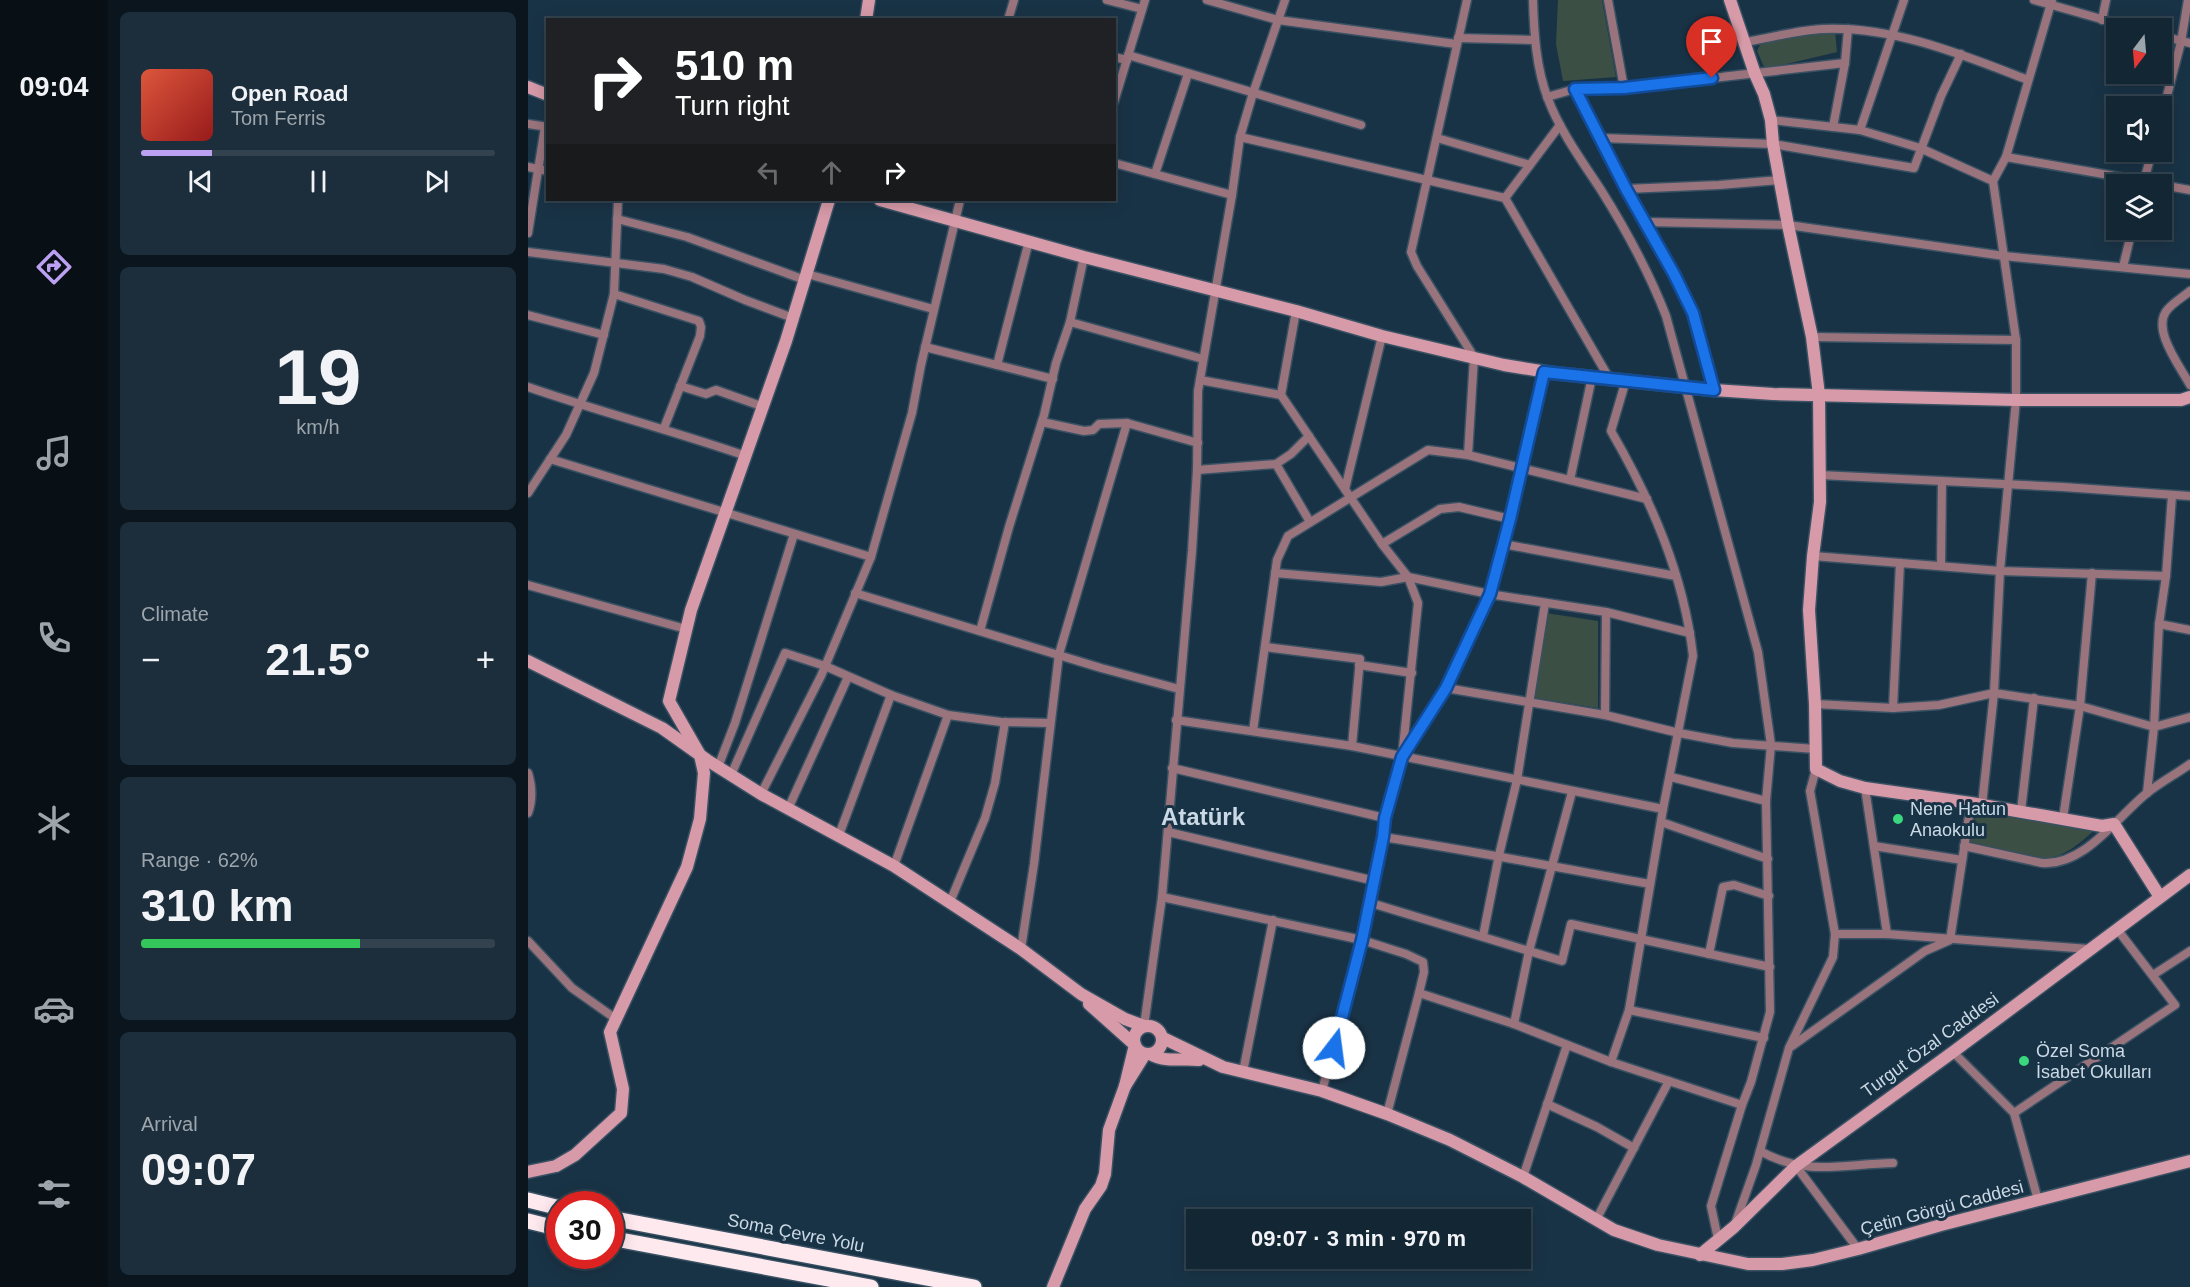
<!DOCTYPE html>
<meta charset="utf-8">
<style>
body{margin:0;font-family:Arial,sans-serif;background:#1c2e3c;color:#f1f3f6;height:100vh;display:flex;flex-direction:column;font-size:22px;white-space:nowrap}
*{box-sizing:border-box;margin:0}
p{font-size:20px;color:#9da5ac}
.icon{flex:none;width:33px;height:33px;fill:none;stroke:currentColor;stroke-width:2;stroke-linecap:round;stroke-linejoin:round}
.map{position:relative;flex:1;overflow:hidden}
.panel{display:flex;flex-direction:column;gap:12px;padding:12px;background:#0a151d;width:420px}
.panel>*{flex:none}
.banner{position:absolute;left:18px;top:18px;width:570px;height:183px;border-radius:0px;box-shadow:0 3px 15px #0003,0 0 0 2px #32434f;background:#202124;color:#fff;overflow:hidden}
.needle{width:39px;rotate:196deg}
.fabs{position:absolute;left:1578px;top:18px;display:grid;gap:12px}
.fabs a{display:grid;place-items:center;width:66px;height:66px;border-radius:0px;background:#132634;box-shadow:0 3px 15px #0003,0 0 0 2px #32434f;font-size:30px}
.speed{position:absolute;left:18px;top:1191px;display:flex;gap:12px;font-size:30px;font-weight:700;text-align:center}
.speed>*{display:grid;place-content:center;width:78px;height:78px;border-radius:50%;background:#132634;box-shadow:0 3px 15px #0003,0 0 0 2px #32434f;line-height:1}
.speed .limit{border:9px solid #d22;background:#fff;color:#111}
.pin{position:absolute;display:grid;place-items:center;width:51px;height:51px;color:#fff;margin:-62px -26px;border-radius:50% 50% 50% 0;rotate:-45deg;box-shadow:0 0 6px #0007}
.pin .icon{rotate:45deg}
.me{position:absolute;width:66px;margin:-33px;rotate:15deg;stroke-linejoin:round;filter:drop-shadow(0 0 4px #0008)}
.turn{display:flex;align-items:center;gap:21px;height:126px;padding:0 30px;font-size:27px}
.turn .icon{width:78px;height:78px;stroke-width:2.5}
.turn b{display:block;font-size:42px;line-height:51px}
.lanes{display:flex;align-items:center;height:57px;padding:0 30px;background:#0003;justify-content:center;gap:30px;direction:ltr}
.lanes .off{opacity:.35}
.big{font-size:45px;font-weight:700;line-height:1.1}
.panel .tile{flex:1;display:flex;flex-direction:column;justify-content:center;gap:9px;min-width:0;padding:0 21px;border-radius:9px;background:#1c2e3c}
.panel .dial{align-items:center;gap:0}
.dial b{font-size:78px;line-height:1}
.song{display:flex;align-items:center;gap:18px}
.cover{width:72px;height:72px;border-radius:9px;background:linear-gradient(135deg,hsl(10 70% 55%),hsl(0 70% 35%))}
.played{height:6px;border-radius:3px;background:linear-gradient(90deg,#bca0f2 20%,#32434f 20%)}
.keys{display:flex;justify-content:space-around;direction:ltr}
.heat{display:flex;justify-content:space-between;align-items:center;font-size:33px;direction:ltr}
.charge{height:9px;border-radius:4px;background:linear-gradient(90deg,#34c759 62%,#32434f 0)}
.trip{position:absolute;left:658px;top:1209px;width:345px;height:60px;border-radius:0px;background:#132634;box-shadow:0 3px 15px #0003,0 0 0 2px #32434f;font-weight:700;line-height:60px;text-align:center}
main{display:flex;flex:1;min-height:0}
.tabs{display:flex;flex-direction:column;width:108px;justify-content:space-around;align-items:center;background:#080f15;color:#9da5ac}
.tabs .icon{width:42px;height:42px}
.tabs .current{color:#bca0f2}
.tabs b{font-size:27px;color:#f1f3f6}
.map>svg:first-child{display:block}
.green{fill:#3b4f45}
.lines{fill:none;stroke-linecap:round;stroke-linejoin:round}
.street-casing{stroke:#395163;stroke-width:11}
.secondary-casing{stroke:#395163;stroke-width:15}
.highway-casing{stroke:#395163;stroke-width:18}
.street{stroke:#9a747d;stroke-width:8}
.secondary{stroke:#d69aa8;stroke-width:12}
.highway{stroke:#feeaee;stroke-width:15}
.route-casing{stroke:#114b97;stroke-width:15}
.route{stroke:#1a73e8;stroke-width:10}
.poi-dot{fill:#3bd77e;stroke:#193346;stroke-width:2}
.labels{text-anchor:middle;stroke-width:6;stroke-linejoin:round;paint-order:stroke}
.poi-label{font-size:18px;fill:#cad9e5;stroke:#193346;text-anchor:start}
.street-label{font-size:18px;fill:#cad9e5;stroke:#193346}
.district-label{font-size:24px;font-weight:bold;fill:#cad9e5;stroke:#193346}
</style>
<main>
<nav class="tabs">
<b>09:04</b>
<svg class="icon current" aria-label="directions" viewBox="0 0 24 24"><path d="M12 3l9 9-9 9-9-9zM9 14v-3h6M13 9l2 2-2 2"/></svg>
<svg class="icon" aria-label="music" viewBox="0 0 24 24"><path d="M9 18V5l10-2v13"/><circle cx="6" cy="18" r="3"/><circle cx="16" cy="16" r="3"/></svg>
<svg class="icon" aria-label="phone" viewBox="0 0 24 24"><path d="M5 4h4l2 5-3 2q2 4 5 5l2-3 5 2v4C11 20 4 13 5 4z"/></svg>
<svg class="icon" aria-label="climate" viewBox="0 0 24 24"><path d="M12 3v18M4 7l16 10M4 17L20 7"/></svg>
<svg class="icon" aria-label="car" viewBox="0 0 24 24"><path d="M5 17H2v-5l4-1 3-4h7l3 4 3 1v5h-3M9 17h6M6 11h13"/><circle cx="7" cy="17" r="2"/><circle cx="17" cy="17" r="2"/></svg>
<svg class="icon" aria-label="filters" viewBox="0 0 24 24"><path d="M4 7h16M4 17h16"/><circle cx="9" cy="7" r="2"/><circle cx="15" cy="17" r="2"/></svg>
</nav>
<section class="panel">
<div class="tile">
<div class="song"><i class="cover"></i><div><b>Open Road</b><p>Tom Ferris</p></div></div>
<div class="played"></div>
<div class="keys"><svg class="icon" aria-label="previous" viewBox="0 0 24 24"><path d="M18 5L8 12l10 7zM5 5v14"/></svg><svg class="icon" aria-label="pause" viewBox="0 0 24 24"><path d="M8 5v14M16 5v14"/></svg><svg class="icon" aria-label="next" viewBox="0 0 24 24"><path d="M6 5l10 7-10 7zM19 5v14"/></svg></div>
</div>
<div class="tile dial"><b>19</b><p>km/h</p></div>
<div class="tile"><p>Climate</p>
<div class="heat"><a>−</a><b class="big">21.5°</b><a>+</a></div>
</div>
<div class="tile"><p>Range · 62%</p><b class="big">310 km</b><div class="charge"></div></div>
<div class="tile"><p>Arrival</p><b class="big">09:07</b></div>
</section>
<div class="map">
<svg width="1662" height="1287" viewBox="0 0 1662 1287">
<rect width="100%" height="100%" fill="#193346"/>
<g class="green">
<path d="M1030,0H1074L1088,77L1035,81L1028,44Z"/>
<path d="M1307,31L1309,52L1237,69L1229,51L1233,43Z"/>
<path d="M1018,613L1070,621V708L1007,698Z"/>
<path d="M1449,807L1569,828C1554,841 1538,857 1516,859L1442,842Z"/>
</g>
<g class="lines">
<defs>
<g id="street">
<path d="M579,0L614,9"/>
<path d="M679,0L750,20L928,44"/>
<path d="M939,0L883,252L889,266L946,357L940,455"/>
<path d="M1005,0C1006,33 1008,68 1020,99C1032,131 1054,161 1073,190C1098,230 1121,272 1138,316L1230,652L1243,745L1238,801L1242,1012L1223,1082L1214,1105L1183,1206L1190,1239"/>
<path d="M1080,0L1096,88"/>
<path d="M1506,0L1605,28"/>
<path d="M480,20L486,0"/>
<path d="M1574,20L1578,0"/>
<path d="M1634,36L1662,43"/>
<path d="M930,38L1006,40"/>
<path d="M1217,42C1243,38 1269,30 1295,29C1366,26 1435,55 1500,80"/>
<path d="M600,55L833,125"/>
<path d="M586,57L599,60"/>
<path d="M1047,89L1098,189L1146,274L1165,313L1186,390"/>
<path d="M1019,97L1047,89L1096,88L1317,63"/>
<path d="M586,102L617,0"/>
<path d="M1634,115L1653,42L1660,0"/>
<path d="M1243,120L1332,130L1392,148L1465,181"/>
<path d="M0,124L20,127"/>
<path d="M1305,127L1317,63L1320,29"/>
<path d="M1332,130L1376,0"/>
<path d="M712,137L977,198L1081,378"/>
<path d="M909,138L1002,165"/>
<path d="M1073,138L1245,144L1386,168L1413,96L1433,54"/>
<path d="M1478,157L1632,184"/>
<path d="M586,163L704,195"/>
<path d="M0,167L20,171"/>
<path d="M627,174L660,74"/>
<path d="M1615,184L1624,152"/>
<path d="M1634,185L1662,190"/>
<path d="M1098,189L1191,185L1252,180"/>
<path d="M977,198L1032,125"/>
<path d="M89,219L159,237L277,280"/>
<path d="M1118,222L1260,225L1476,256L1662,274"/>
<path d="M0,233L17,127"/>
<path d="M0,252L136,269L164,277L217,300L265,318"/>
<path d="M1595,267L1604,230"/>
<path d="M279,274L405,309"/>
<path d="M1662,291C1655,297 1646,302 1640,309C1622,328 1652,366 1662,385"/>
<path d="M86,294L171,321L173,327L172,336L136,428"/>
<path d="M0,315L76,335"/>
<path d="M542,322L675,359"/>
<path d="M1284,337L1488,340"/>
<path d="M397,347L525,379"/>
<path d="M469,365L501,241"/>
<path d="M672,380L753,395L854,544L880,577L890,603L874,757"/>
<path d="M152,386L178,394L188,390L236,407"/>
<path d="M0,387C72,412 146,431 218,456"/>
<path d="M753,395L768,311"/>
<path d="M514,422L556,431L565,430L571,424L599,423"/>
<path d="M22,459L343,557"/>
<path d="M748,464L782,522"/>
<path d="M669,470L748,464L763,454L781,436"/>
<path d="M1292,475L1535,487L1662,496"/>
<path d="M1042,480L1064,377"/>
<path d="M817,489L854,336"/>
<path d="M0,493L38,435L66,373L86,294L90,200"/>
<path d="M854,544L912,509L931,507L982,519"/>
<path d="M975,544L1148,576"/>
<path d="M1285,556L1472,571L1638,576"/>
<path d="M1413,566L1414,481"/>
<path d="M747,573L853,582L880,577L961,594L982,519L1016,372"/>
<path d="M0,585L158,629"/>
<path d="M327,593L573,668L651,689"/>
<path d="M1631,624L1662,630"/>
<path d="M452,631L481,527L516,415L528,363L542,322L556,257"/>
<path d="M1162,633L1078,612L961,594L918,688L1077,715L1151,733L1205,743L1287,749"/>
<path d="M737,647L832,659L824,746"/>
<path d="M831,665L884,673"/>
<path d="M1287,704L1365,708L1411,705L1466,693L1552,706L1626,727L1662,717"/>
<path d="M1365,708L1372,563"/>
<path d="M1077,715L1078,612"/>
<path d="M648,720L824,746L1135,809"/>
<path d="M725,731L749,560L760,536L900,450L940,455L1119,499"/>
<path d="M190,767L207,723L266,534"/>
<path d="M644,768L857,818"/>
<path d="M0,773C4,786 5,799 0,813"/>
<path d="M203,775L257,653L297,666L363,695L420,715L473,722L522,723"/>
<path d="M1143,777L1238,801"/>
<path d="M1337,788L1359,934"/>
<path d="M1619,793L1626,727L1631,624L1638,576L1644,496"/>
<path d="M233,794L293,676L343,557L384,413L393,365L432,200"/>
<path d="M1454,805L1466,693L1472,571L1488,400V340L1465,181L1478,157L1524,0"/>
<path d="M260,809L320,677"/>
<path d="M1493,811L1506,698"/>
<path d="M1535,818L1552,706L1564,573"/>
<path d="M1133,822L1240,859"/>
<path d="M640,832L847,881"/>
<path d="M311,835L363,695"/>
<path d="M855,837C945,851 1033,868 1122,884"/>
<path d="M1346,846L1434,860"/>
<path d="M1436,846L1514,863C1557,866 1590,816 1619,793C1633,782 1648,774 1662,764"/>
<path d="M366,866L420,715"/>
<path d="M634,897L834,940L878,954L895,962L896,972L891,993L859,1114"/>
<path d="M422,902L457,818L467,783L477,722"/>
<path d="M843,903L1034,961L1043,924L1242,967"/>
<path d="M1307,934H1359L1561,949"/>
<path d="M955,936L971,855L989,780L1017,603"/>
<path d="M0,941L44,988L88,1019"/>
<path d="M493,949L506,864L531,654L599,423L670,443"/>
<path d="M1181,954L1195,887L1206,885L1241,896"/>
<path d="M1625,975L1662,951"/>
<path d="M891,993L986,1024L1083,1062L1214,1105"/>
<path d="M1101,1010L1236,1038"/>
<path d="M986,1024L1001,951L1044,792"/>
<path d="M616,1026L634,897L664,551L669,470L670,391L704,195L712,137L725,93L757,0"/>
<path d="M1264,1046L1397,951L1422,940L1443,803"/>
<path d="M1425,1052L1486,1113L1510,1200"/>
<path d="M1083,1062L1101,1010L1135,809L1165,656C1156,575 1123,500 1083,431L1098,380"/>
<path d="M715,1072L745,920"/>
<path d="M794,1091L834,940L855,837L857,818L874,757L918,688"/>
<path d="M1019,1104L1069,1127L1106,1148"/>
<path d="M1486,1113L1647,1005L1589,929"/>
<path d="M1232,1151C1279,1177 1314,1164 1365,1163"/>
<path d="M1268,1166L1330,1249"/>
<path d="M995,1177L1039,1045"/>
<path d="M1068,1220L1141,1081"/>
<path d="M1207,1224L1228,1165L1261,1048L1305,957L1307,934L1282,791L1288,769"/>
</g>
<g id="secondary">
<path d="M1202,0L1227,74L1236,94L1243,120L1245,144L1260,225L1284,337L1291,395L1292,502L1285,556L1281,610L1287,704L1288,769L1312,781L1337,788L1443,803L1574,826L1586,824L1632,897"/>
<path d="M338,20L341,0"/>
<path d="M0,87L20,95"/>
<path d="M352,200L556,257L768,311L854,336L976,365L1025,373L1186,390L1245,394L1488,400H1653L1662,397"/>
<path d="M0,661L134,728L179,760L233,794L366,866L493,949L553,994L597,1019L616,1026"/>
<path d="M561,1004L607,1045L597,1086L617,1054"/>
<circle cx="620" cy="1040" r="14"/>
<path d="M635,1038L695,1067L794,1091L859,1114L922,1140L995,1177L1086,1230L1130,1245L1220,1264H1254L1285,1260L1330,1249L1413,1225L1662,1161"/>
<path d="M622,1054C638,1063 653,1058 671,1060"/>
<path d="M0,1172L28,1166L47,1155L93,1113L95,1089L82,1032L159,867L172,819L176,773L172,755L141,701L163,610L258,341L301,200"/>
<path d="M1172,1255L1206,1227L1268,1166L1425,1052L1662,875"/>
<path d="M525,1287L557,1209L573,1186L577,1174L581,1130L597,1086"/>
</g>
<g id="highway">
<path d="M0,1200L32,1208"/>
<path d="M82,1218L446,1287"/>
<path d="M0,1221L32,1229"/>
<path d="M82,1238L343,1287"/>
</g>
</defs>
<use href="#street" class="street-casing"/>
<use href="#secondary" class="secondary-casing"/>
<use href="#highway" class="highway-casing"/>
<use href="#street" class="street"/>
<use href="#secondary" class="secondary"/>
<use href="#highway" class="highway"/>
</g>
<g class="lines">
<defs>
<path id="route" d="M806,1048L834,940L855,837L857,818L874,757L918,688L962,594L982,519L1016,372L1186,390L1165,313L1146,274L1098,189L1047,89L1096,88L1184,78"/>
</defs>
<use href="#route" class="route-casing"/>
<use href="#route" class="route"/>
</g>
<g class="poi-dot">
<circle cx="1370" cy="819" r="6"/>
<circle cx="1496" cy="1061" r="6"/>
</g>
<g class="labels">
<g class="poi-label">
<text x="1382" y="815">Nene Hatun<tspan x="1382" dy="21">Anaokulu</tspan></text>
<text x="1508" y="1057">Özel Soma<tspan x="1508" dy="21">İsabet Okulları</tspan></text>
</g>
<g class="street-label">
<text transform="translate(1402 1045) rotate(-36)" y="6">Turgut Özal Caddesi</text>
<text transform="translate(1414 1208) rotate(-15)" y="6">Çetin Görgü Caddesi</text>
<text transform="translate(268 1233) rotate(11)" y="6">Soma Çevre Yolu</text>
</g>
<g class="district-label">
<text x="675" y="825">Atatürk</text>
</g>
</g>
</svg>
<div class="fabs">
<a><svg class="needle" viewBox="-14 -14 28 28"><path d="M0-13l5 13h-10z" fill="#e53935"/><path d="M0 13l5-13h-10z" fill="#9da5ac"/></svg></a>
<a><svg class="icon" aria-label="sound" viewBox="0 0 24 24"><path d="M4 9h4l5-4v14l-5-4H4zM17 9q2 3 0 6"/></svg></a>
<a><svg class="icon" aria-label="layers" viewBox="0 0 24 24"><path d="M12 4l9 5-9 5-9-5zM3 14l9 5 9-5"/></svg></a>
</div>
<div class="speed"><div class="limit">30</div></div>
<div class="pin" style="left:1184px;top:78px;background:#d93025"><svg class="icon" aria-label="arrive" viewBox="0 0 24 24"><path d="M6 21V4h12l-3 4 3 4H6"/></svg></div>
<svg class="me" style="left:806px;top:1048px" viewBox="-20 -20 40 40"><circle r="19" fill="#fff"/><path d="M0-13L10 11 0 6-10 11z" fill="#1a73e8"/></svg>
<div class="trip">09:07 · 3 min · 970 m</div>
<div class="banner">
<div class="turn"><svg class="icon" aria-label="right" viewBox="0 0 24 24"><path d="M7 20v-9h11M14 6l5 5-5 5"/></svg><div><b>510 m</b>Turn right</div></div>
<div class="lanes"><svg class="icon off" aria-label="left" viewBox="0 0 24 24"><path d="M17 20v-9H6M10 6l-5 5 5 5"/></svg><svg class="icon off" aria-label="ahead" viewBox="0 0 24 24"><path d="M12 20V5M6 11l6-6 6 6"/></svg><svg class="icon" aria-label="right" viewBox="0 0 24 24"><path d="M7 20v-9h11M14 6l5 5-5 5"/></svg></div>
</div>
</div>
</main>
